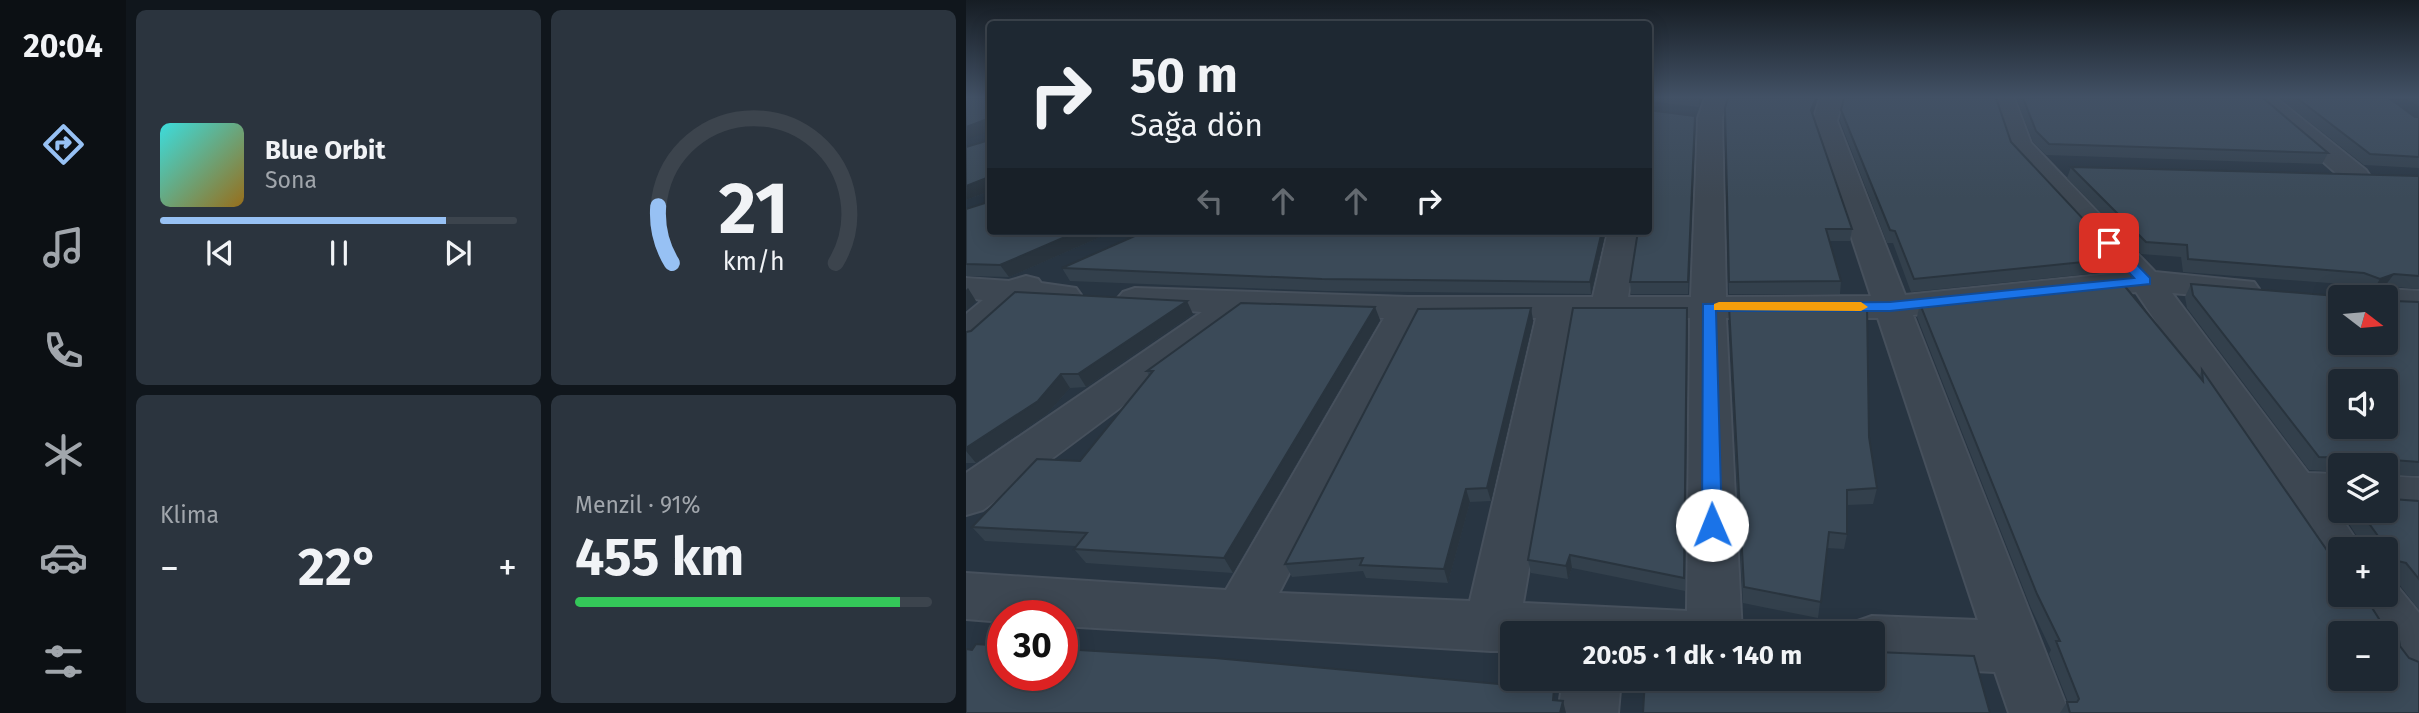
<!DOCTYPE html>
<html lang="tr">
<meta charset="utf-8">
<style>
body{margin:0;font-family:"Fira Sans",sans-serif;background:#2b343e;color:#f1f3f6;height:100vh;display:flex;flex-direction:column;font-size:26px;white-space:nowrap}
*{box-sizing:border-box;margin:0}
p{font-size:23px;color:#a1a6ac}
.icon{flex:none;width:38px;height:38px;fill:none;stroke:currentColor;stroke-width:2;stroke-linecap:round;stroke-linejoin:round}
.map{position:relative;flex:1;overflow:hidden}
.drawer{display:flex;flex-direction:column;gap:10px;padding:10px;background:#10161c;width:840px}
.drawer>*{flex:none}
.hud{position:absolute;left:21px;top:21px;width:665px;height:214px;border-radius:7px;box-shadow:0 4px 18px #0003,0 0 0 2px #3c444d;background:#1e2832;color:#f1f3f6;overflow:hidden}
.needle{width:46px;rotate:106deg}
.controls{position:absolute;left:1362px;top:285px;display:grid;gap:14px}
.controls a{display:grid;place-items:center;width:70px;height:70px;border-radius:7px;background:#1e2832;box-shadow:0 4px 18px #0003,0 0 0 2px #3c444d;font-size:35px}
.speed{position:absolute;left:21px;top:600px;display:flex;gap:14px;font-size:35px;font-weight:700;text-align:center}
.speed>*{display:grid;place-content:center;width:91px;height:91px;border-radius:50%;background:#1e2832;box-shadow:0 4px 18px #0003,0 0 0 2px #3c444d;line-height:1}
.speed .limit{border:10px solid #d22;background:#fff;color:#111}
.pin{position:absolute;display:grid;place-items:center;width:60px;height:60px;color:#fff;margin:-30px;border-radius:14px;box-shadow:0 4px 10px #0006}
.me{position:absolute;width:77px;margin:-38px;rotate:359deg;stroke-linejoin:round;filter:drop-shadow(0 0 5px #0008)}
.turn{display:flex;align-items:center;gap:24px;height:147px;padding:0 28px;font-size:32px}
.turn .icon{width:91px;height:91px;stroke-width:2.5}
.turn b{display:block;font-size:49px;line-height:60px}
.lanes{display:flex;align-items:center;height:66px;padding:0 28px;background:#0003;justify-content:center;gap:35px;direction:ltr}
.lanes .off{opacity:.35}
.big{font-size:52px;font-weight:700;line-height:1.1}
.drawer .tile{flex:1;display:flex;flex-direction:column;justify-content:center;gap:10px;min-width:0;padding:0 24px;border-radius:10px;background:#2b343e}
.drawer .dial{align-items:center;gap:0}
.dial svg{height:182px;overflow:visible;fill:none;stroke:#3c444d;stroke-width:7;stroke-linecap:round;text-anchor:middle}
.dial text{fill:#f1f3f6;stroke:none}
.song{display:flex;align-items:center;gap:21px}
.cover{width:84px;height:84px;border-radius:10px;background:linear-gradient(135deg,hsl(180 70% 55%),hsl(40 70% 35%))}
.played{height:7px;border-radius:4px;background:linear-gradient(90deg,#97c1f4 80%,#3c444d 80%)}
.keys{display:flex;justify-content:space-around;direction:ltr}
.heat{display:flex;justify-content:space-between;align-items:center;font-size:38px;direction:ltr}
.charge{height:10px;border-radius:5px;background:linear-gradient(90deg,#34c759 91%,#3c444d 0)}
.drawer .tiles{flex:1;display:grid;gap:10px;grid-template-columns:repeat(2,1fr)}
.trip{position:absolute;left:534px;top:621px;width:385px;height:70px;border-radius:7px;background:#1e2832;box-shadow:0 4px 18px #0003,0 0 0 2px #3c444d;font-weight:700;line-height:70px;text-align:center}
main{display:flex;flex:1;min-height:0}
.tabs{display:flex;flex-direction:column;width:126px;justify-content:space-around;align-items:center;background:#0c1014;color:#a1a6ac}
.tabs .icon{width:49px;height:49px}
.tabs .current{color:#97c1f4}
.tabs b{font-size:32px;color:#f1f3f6}
.map>svg:first-child{display:block}
.lines{fill:none;stroke-linecap:round;stroke-linejoin:round}
.street-casing{stroke:#46505c;stroke-width:4}
.street{fill:#3d4752;fill-rule:evenodd}
.wall{fill:#33404c}
.shaded-wall{fill:#29343e}
.building{fill:#3b4a58;stroke:#29343e;stroke-width:2;fill-rule:evenodd}
.route{fill:#1a73e8;stroke:#114b97;stroke-width:2}
.slow{fill:#f59e0b}
</style>
<main>
<nav class="tabs">
<b>20:04</b>
<svg class="icon current" aria-label="directions" viewBox="0 0 24 24"><path d="M12 3l9 9-9 9-9-9zM9 14v-3h6M13 9l2 2-2 2"/></svg>
<svg class="icon" aria-label="music" viewBox="0 0 24 24"><path d="M9 18V5l10-2v13"/><circle cx="6" cy="18" r="3"/><circle cx="16" cy="16" r="3"/></svg>
<svg class="icon" aria-label="phone" viewBox="0 0 24 24"><path d="M5 4h4l2 5-3 2q2 4 5 5l2-3 5 2v4C11 20 4 13 5 4z"/></svg>
<svg class="icon" aria-label="climate" viewBox="0 0 24 24"><path d="M12 3v18M4 7l16 10M4 17L20 7"/></svg>
<svg class="icon" aria-label="car" viewBox="0 0 24 24"><path d="M5 17H2v-5l4-1 3-4h7l3 4 3 1v5h-3M9 17h6M6 11h13"/><circle cx="7" cy="17" r="2"/><circle cx="17" cy="17" r="2"/></svg>
<svg class="icon" aria-label="filters" viewBox="0 0 24 24"><path d="M4 7h16M4 17h16"/><circle cx="9" cy="7" r="2"/><circle cx="15" cy="17" r="2"/></svg>
</nav>
<section class="drawer">
<div class="tiles">
<div class="tile">
<div class="song"><i class="cover"></i><div><b>Blue Orbit</b><p>Sona</p></div></div>
<div class="played"></div>
<div class="keys"><svg class="icon" aria-label="previous" viewBox="0 0 24 24"><path d="M18 5L8 12l10 7zM5 5v14"/></svg><svg class="icon" aria-label="pause" viewBox="0 0 24 24"><path d="M8 5v14M16 5v14"/></svg><svg class="icon" aria-label="next" viewBox="0 0 24 24"><path d="M6 5l10 7-10 7zM19 5v14"/></svg></div>
</div>
<div class="tile dial"><svg viewBox="0 0 100 80">
<path d="M14 69A42 42 0 1 1 86 69"/>
<path d="M14 69A42 42 0 0 1 8 44" stroke="#97c1f4"/>
<text x="50" y="56" font-size="32" font-weight="700">21</text>
<text x="50" y="72" font-size="11">km/h</text>
</svg></div>
<div class="tile"><p>Klima</p>
<div class="heat"><a>−</a><b class="big">22°</b><a>+</a></div>
</div>
<div class="tile"><p>Menzil · 91%</p><b class="big">455 km</b><div class="charge"></div></div>
</div>
</section>
<div class="map">
<svg width="1453" height="713" viewBox="0 0 1453 713">
<rect width="100%" height="100%" fill="#283542"/>
<g class="lines">
<defs>
<g id="street">
<path d="M739,98H762L756,118L760,297L905,296L847,121L854,98H877L871,121L939,295L1154,273L1044,151L1025,98H1048L1065,143L1189,272L1288,282L1293,289L1288,296L1276,299L1206,293L1342,473L1374,474V510H1370L1397,550H1374V574L1356,568L1170,292L947,315L1103,713H1043L1029,672L906,666V634H882L886,623L906,616L1012,620L912,318H760L776,634H546V651H525L96,626V616H37V622L0,619V573L260,590L418,318L281,313L17,510L0,515V473L236,312L157,306L151,299L157,292L169,288L442,297H627L642,231H672L662,297H725L732,118ZM570,318L504,601L313,593L454,319ZM606,318H724L721,611L557,603Z"/>
<path d="M1285,98H1310L1400,170L1404,176L1400,182H1380Z"/>
<path d="M60,276L72,279L75,283L110,288L115,295L110,302L98,305L55,302L13,342L0,345V314L17,300L0,298V278L43,281Z"/>
<path d="M1419,289L1453,291V313L1419,311V298H1403L1407,293Z"/>
<path d="M1419,476L1453,478V514L1416,511H1419Z"/>
<path d="M1419,577L1425,579L1453,613V682C1427,672 1419,661 1419,634H1404L1380,595H1419Z"/>
<path d="M597,679H655L652,713H592Z"/>
</g>
</defs>
<use href="#street" class="street-casing"/>
<use href="#street" class="street"/>
</g>
<g class="wall">
<path d="M24,98V231H148L43,277L0,276V209L19,203V193L0,200L20,141Z"/>
<path d="M682,98H737L733,107L682,101Z"/>
<path d="M1050,98H1297L1362,153L1356,164L1080,155L1067,142Z"/>
<path d="M1313,98H1423L1449,117H1453V168L1398,165Z"/>
<path d="M1439,98H1453V106Z"/>
<path d="M875,110L1045,142L1135,238L1130,251H1129L1137,260L1132,273L945,292L927,243H921L874,121Z"/>
<path d="M847,113L886,229L884,241H864L875,281L874,294H763L759,118Z"/>
<path d="M729,126L722,294H665L664,282Z"/>
<path d="M1105,167L1453,176V289L1419,286L1416,288L1428,301L1453,302V476L1427,475L1426,499L1453,501V610L1429,579L1419,589V550H1379L1388,539L1392,538L1375,511H1419V466H1374V472L1343,470L1221,308L1219,297L1225,284L1379,296L1385,288H1396L1390,285L1217,272L1215,257L1175,254L1101,178Z"/>
<path d="M640,231L625,294L360,291L104,281L96,268Z"/>
<path d="M954,304L1233,376L1236,370L1365,556L1434,646L1453,713H1094L1101,702H1102L1083,654L1085,650L1065,608L951,317Z"/>
<path d="M763,306L903,437L911,488L907,504L881,505V534L878,549L861,548L852,618L777,603L763,321Z"/>
<path d="M409,307L414,320L267,573L120,563L108,549L110,546L19,541L6,527L114,461L183,376L181,371Z"/>
<path d="M565,308L567,321L525,501L504,502L482,583L400,578L397,571L326,577L319,564Z"/>
<path d="M721,308L719,591L606,568L602,579L565,573L562,560Z"/>
<path d="M227,314L120,387L104,388L81,414L10,463H0V332Z"/>
</g>
<g class="shaded-wall">
<path d="M733,98H737L733,107Z"/>
<path d="M850,98H852L844,120L845,110Z"/>
<path d="M19,120L24,131L0,140V127Z"/>
<path d="M18,179L24,191L0,200V186Z"/>
<path d="M113,231H148L43,277L34,265Z"/>
<path d="M636,231H640L625,294L624,282Z"/>
<path d="M1428,274L1419,286L1406,292L1414,279Z"/>
<path d="M2,288L10,301L0,311V290Z"/>
<path d="M221,301L227,314L120,387L112,374Z"/>
<path d="M409,307L414,320L267,573L258,558Z"/>
<path d="M565,308L567,321L525,501L521,488Z"/>
<path d="M95,374L104,388L81,414L10,463L0,451V448Z"/>
<path d="M500,489L504,502L482,583L478,569Z"/>
<path d="M604,555L606,568L602,579L600,566Z"/>
<path d="M597,701L600,713H594Z"/>
</g>
<g class="building">
<path d="M0,98H24V231H113L34,265L0,264V209L19,203L18,179L0,186V147L20,141L19,120L0,127Z"/>
<path d="M762,98H850L845,110L886,229H860L875,281L763,282L759,108Z"/>
<path d="M878,98H1030L1045,142L1135,238L1118,237L1137,260L948,279L929,231L924,230L875,110Z"/>
<path d="M1057,98H1297L1362,153L1083,144L1070,131Z"/>
<path d="M1331,98H1423L1449,117H1453V157L1404,154Z"/>
<path d="M682,110L729,116L722,282H664L672,231H682Z"/>
<path d="M1105,167L1453,176V276L1428,274L1414,279L1398,273L1222,259L1221,245L1180,242Z"/>
<path d="M180,231H636L624,282L356,279L96,268Z"/>
<path d="M1157,284L1237,381L1236,370L1365,556L1374,558V595H1398L1415,622L1430,623L1434,646L1443,658L1453,662V713H1104L1101,702H1111L1113,699L1090,641H1094L1071,594L954,304ZM1374,634H1419V679H1374Z"/>
<path d="M1225,284L1382,297L1385,288H1425L1428,301L1453,302V462L1428,460L1426,499L1453,501V579L1440,563L1432,561L1429,563V578L1419,579V550H1388V539L1412,536L1394,511H1419V466H1386V458L1353,457L1227,295ZM1374,298H1419V343H1374ZM1374,382H1419V427H1374Z"/>
<path d="M49,292L221,301L112,374H95L72,401L0,448V332L5,331Z"/>
<path d="M275,303L409,307L258,558L108,549L121,533L6,527L71,459L114,461L187,371H181Z"/>
<path d="M763,306H901L903,437L911,488L881,490V534L863,532L855,602L778,587Z"/>
<path d="M565,308L521,488L500,489L478,569L394,565L397,558L319,564L452,309Z"/>
<path d="M607,308H721L718,578L604,555L600,566L562,560Z"/>
<path d="M10,644L37,646V676H96V649L249,658L588,689L587,700L597,701L594,713H0V649L6,650Z"/>
<path d="M906,648L910,652L1008,656L1024,713H677L679,679H906Z"/>
</g>
<linearGradient id="sky" x2="0" y2="1"><stop stop-color="#161d24"/><stop offset="0.49" stop-color="#425165"/><stop offset="1" stop-color="#425165" stop-opacity="0"/></linearGradient>
<rect width="1453" height="198" fill="url(#sky)"/>
<path class="route" d="M1138,240H1147L1184,278V284L924,311H750L756,525L753,530H739L736,525L737,304L924,302L1168,278L1138,246Z"/>
<path class="slow" d="M753,302H895L902,307L895,311L748,310V304Z"/>
</svg>
<div class="controls">
<a><svg class="needle" viewBox="-14 -14 28 28"><path d="M0-13l5 13h-10z" fill="#e53935"/><path d="M0 13l5-13h-10z" fill="#a1a6ac"/></svg></a>
<a><svg class="icon" aria-label="sound" viewBox="0 0 24 24"><path d="M4 9h4l5-4v14l-5-4H4zM17 9q2 3 0 6"/></svg></a>
<a><svg class="icon" aria-label="layers" viewBox="0 0 24 24"><path d="M12 4l9 5-9 5-9-5zM3 14l9 5 9-5"/></svg></a>
<a>+</a>
<a>−</a>
</div>
<div class="speed"><div class="limit">30</div></div>
<div class="pin" style="left:1143px;top:243px;background:#d93025"><svg class="icon" aria-label="arrive" viewBox="0 0 24 24"><path d="M6 21V4h12l-3 4 3 4H6"/></svg></div>
<svg class="me" style="left:746px;top:525px" viewBox="-20 -20 40 40"><circle r="19" fill="#fff"/><path d="M0-13L10 11 0 6-10 11z" fill="#1a73e8"/></svg>
<div class="trip">20:05 · 1 dk · 140 m</div>
<div class="hud">
<div class="turn"><svg class="icon" aria-label="right" viewBox="0 0 24 24"><path d="M7 20v-9h11M14 6l5 5-5 5"/></svg><div><b>50 m</b>Sağa dön</div></div>
<div class="lanes"><svg class="icon off" aria-label="left" viewBox="0 0 24 24"><path d="M17 20v-9H6M10 6l-5 5 5 5"/></svg><svg class="icon off" aria-label="ahead" viewBox="0 0 24 24"><path d="M12 20V5M6 11l6-6 6 6"/></svg><svg class="icon off" aria-label="ahead" viewBox="0 0 24 24"><path d="M12 20V5M6 11l6-6 6 6"/></svg><svg class="icon" aria-label="right" viewBox="0 0 24 24"><path d="M7 20v-9h11M14 6l5 5-5 5"/></svg></div>
</div>
</div>
</main>
